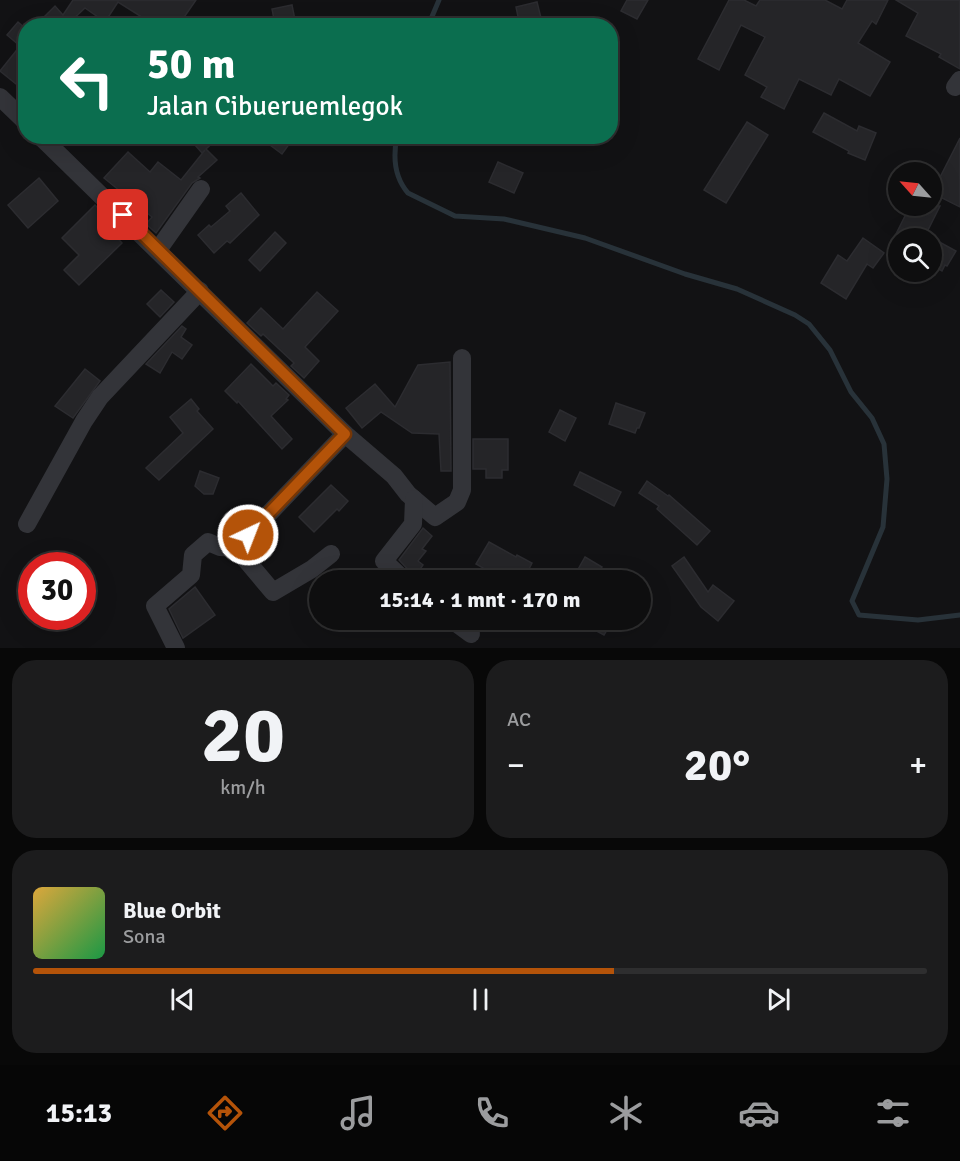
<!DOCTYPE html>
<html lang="id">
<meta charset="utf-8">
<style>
body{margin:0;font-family:Signika,sans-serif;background:#1c1c1d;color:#f1f3f6;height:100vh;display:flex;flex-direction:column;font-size:22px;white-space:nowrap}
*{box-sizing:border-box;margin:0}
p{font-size:20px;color:#9b9c9e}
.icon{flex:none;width:33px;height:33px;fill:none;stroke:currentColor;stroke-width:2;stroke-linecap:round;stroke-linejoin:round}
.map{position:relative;height:648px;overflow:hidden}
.sheet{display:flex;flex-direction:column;gap:12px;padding:12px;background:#080808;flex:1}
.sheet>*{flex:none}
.top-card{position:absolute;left:18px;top:18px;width:600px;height:126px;border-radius:24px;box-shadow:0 6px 24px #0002,0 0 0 2px #2e2e2f;background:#0b6e4f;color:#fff;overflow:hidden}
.needle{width:39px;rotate:297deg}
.fabs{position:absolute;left:888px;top:162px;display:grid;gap:12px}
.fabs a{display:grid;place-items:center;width:54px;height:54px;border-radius:50%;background:#0e0e0f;box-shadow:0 6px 24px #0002,0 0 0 2px #2e2e2f;font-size:30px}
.speed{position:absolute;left:18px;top:552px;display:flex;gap:12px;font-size:30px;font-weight:700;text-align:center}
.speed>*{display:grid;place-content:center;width:78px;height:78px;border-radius:50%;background:#0e0e0f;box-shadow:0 6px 24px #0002,0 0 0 2px #2e2e2f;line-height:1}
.speed .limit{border:9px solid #d22;background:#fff;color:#111}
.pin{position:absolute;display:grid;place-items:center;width:51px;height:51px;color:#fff;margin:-26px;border-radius:12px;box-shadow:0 3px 9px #0006}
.me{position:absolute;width:66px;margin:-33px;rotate:43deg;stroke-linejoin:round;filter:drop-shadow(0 0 4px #0008)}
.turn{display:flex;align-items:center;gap:21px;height:126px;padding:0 30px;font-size:27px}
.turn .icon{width:78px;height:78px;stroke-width:2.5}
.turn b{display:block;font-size:42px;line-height:51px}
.big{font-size:45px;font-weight:700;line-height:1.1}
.sheet .card{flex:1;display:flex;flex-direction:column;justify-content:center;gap:9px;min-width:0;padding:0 21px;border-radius:24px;background:#1c1c1d}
.sheet .dial{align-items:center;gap:0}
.dial b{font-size:78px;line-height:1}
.song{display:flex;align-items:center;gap:18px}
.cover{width:72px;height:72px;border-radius:9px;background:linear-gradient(135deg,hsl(40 70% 55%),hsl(140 70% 35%))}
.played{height:6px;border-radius:3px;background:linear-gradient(90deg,#b45309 65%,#2e2e2f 65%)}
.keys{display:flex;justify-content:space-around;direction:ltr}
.heat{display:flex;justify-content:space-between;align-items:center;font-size:33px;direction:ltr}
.sheet .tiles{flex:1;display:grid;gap:12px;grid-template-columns:1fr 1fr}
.card:last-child{grid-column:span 2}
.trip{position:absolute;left:309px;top:570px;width:342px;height:60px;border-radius:30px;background:#0e0e0f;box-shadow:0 6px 24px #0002,0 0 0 2px #2e2e2f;font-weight:700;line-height:60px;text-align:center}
.tabs{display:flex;height:96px;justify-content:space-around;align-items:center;background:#060606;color:#9b9c9e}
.tabs .icon{width:42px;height:42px}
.tabs .on{color:#b45309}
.tabs b{font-size:27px;color:#f1f3f6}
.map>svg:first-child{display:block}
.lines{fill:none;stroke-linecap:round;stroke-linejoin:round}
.stream{stroke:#283239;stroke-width:5}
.building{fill:#252528;stroke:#2c2c30;stroke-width:1.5}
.minor{stroke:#333439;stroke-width:18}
.route-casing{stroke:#753606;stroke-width:15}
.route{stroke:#b45309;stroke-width:10}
</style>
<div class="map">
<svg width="960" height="648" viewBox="0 0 960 648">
<rect width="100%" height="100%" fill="#121214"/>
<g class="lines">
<g class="stream">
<path d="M428,26L439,0"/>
<path d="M397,136C393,156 394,177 408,193L455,216L504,219L585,238L685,274L737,289L795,315L809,324L830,350L851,392L872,418L884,444L887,479L883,527L852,601L859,615L918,620L960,615"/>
</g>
</g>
<g class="building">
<path d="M73,0H196L178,26H156L118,2L105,22L85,8L70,22L73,26H35L55,6L63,15Z"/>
<path d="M627,0H648L637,19L621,11Z"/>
<path d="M729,0H744L756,6L760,0H825L842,9L847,0H888L876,24L872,21L858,43L890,62L870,96L839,79L831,95L799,79L784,109L761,97L767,87L745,75L765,37L741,25L719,70L698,59Z"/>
<path d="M896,0H960V69L939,57L941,54L906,36L918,13Z"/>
<path d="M537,2L543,26H520L516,7Z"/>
<path d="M292,5L295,20L275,24L272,9Z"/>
<path d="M18,22L26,29V92L0,71L20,46L7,35Z"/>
<path d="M824,113L857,131L859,126L876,133L865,160L848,153L849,151L813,132Z"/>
<path d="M747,122L768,135L726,203L704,190Z"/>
<path d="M187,136H220L206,149L217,160L198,177L200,178L192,183L156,233L146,224L152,217L104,178L128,152L150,172L158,162L181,180L205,150L202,153Z"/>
<path d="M258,136H295L282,154Z"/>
<path d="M960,138V207L932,193Z"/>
<path d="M498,162L523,173L514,193L489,182Z"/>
<path d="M39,178L58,201L28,228L8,205Z"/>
<path d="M241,193L259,215L230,243L227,241L214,253L198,235L209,225L211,227L230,211L226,206Z"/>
<path d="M95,205L111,221L106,226L122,243L79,285L64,270L79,255L62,238Z"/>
<path d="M910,206H940L924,238H894Z"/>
<path d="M275,232L286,243L260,271L249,260Z"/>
<path d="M863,238L884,253L873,268L867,264L846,299L821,283L838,255L847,261Z"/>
<path d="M932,238L956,251L947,266L945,265L942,271L932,265Z"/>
<path d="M161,290L174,302L160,317L147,304Z"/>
<path d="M317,292L338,311L305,347L319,361L304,378L291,366L294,363L263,334L261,336L247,323L261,308L283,329Z"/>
<path d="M182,326L186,329L181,337L192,345L182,359L172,352L160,373L146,364Z"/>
<path d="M450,362L451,471H441L439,434L412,433L381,412L362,428L346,408L375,384L395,407L418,365Z"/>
<path d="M251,364L273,386L276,383L289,395L286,399L288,400L271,416L292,439L282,449L238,401L237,403L225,391Z"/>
<path d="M85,369L100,381L73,418L55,406Z"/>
<path d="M191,399L199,409L197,411L213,429L159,480L146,468L183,433L170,417Z"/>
<path d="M616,403L645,413L639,428H637L635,433L609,424Z"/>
<path d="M560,410L576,418L565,441L549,432Z"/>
<path d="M473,439H508V470H502V478H486V469H473Z"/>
<path d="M200,471L219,478L213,494H204L195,486Z"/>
<path d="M580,472L621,492L614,506L574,485Z"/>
<path d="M647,481L668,496L669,495L710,531L697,545L657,509L659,506L639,493Z"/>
<path d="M331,485L348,501L339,511L337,509L314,532L299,517Z"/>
<path d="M423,528L432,536L422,549L426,551L418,561L423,565L415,577L399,560Z"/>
<path d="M489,542L516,557L517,555L532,563L528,571L544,580H504L476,564Z"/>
<path d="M585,557L602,567L594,580H572Z"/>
<path d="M684,557L708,592L713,585L734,601L718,621L701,607L672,566Z"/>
<path d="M195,587L215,615L183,638L169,609Z"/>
<path d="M576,620H613L604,635Z"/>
</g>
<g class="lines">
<g class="minor">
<path d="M955,87L960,80"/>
<path d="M0,97L26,122"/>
<path d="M40,136L345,434L394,476L408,494L435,517L457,502L462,490V358"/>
<path d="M158,250L201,189"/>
<path d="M27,524L84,421L100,397L200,291"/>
<path d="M236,548L273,592L312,569L331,554"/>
<path d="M404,580L384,561L413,524L414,499"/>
<path d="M452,620L471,634"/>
<path d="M176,648L155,606L191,575L193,555L208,542L220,547L236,548L345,434"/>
</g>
</g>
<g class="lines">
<defs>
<path id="route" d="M123,215L345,434L248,535"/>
</defs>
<use href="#route" class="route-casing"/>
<use href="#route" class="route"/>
</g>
</svg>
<div class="fabs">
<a><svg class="needle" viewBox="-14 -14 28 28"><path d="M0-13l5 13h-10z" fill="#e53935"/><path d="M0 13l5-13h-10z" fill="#9b9c9e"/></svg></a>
<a><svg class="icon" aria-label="search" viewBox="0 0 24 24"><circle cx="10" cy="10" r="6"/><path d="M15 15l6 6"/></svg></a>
</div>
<div class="speed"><div class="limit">30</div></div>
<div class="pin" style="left:123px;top:215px;background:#d93025"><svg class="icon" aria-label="arrive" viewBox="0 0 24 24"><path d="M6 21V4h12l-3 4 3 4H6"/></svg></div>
<svg class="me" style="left:248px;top:535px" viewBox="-20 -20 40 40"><circle r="17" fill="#b45309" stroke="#fff" stroke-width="3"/><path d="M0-11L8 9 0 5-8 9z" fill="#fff"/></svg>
<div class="trip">15:14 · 1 mnt · 170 m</div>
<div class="top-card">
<div class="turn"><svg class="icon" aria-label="left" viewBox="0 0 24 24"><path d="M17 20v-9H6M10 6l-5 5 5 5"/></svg><div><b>50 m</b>Jalan Cibueruemlegok</div></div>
</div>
</div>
<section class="sheet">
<div class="tiles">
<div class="card dial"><b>20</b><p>km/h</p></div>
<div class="card"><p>AC</p>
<div class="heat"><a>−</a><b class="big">20°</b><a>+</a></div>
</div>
<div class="card">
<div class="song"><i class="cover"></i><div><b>Blue Orbit</b><p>Sona</p></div></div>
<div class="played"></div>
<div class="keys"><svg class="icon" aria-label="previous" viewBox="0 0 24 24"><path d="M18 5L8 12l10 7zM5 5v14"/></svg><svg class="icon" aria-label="pause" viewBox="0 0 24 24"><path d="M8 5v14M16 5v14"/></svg><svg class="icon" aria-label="next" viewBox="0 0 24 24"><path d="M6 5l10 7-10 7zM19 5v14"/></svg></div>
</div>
</div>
</section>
<nav class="tabs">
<b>15:13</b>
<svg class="icon on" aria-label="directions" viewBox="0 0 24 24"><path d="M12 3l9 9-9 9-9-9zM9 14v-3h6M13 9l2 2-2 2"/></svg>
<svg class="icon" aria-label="music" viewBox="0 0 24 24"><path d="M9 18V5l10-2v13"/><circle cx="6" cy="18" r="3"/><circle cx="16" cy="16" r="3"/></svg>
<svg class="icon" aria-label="phone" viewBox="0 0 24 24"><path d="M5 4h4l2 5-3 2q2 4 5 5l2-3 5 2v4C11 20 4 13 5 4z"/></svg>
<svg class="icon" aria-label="climate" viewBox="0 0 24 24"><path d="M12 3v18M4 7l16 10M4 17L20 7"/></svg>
<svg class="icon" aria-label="car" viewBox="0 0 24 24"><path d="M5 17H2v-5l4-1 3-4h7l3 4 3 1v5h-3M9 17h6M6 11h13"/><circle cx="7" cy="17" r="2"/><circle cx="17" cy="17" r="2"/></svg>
<svg class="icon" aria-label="filters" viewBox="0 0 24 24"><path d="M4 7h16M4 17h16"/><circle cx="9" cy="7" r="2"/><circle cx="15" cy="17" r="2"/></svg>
</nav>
